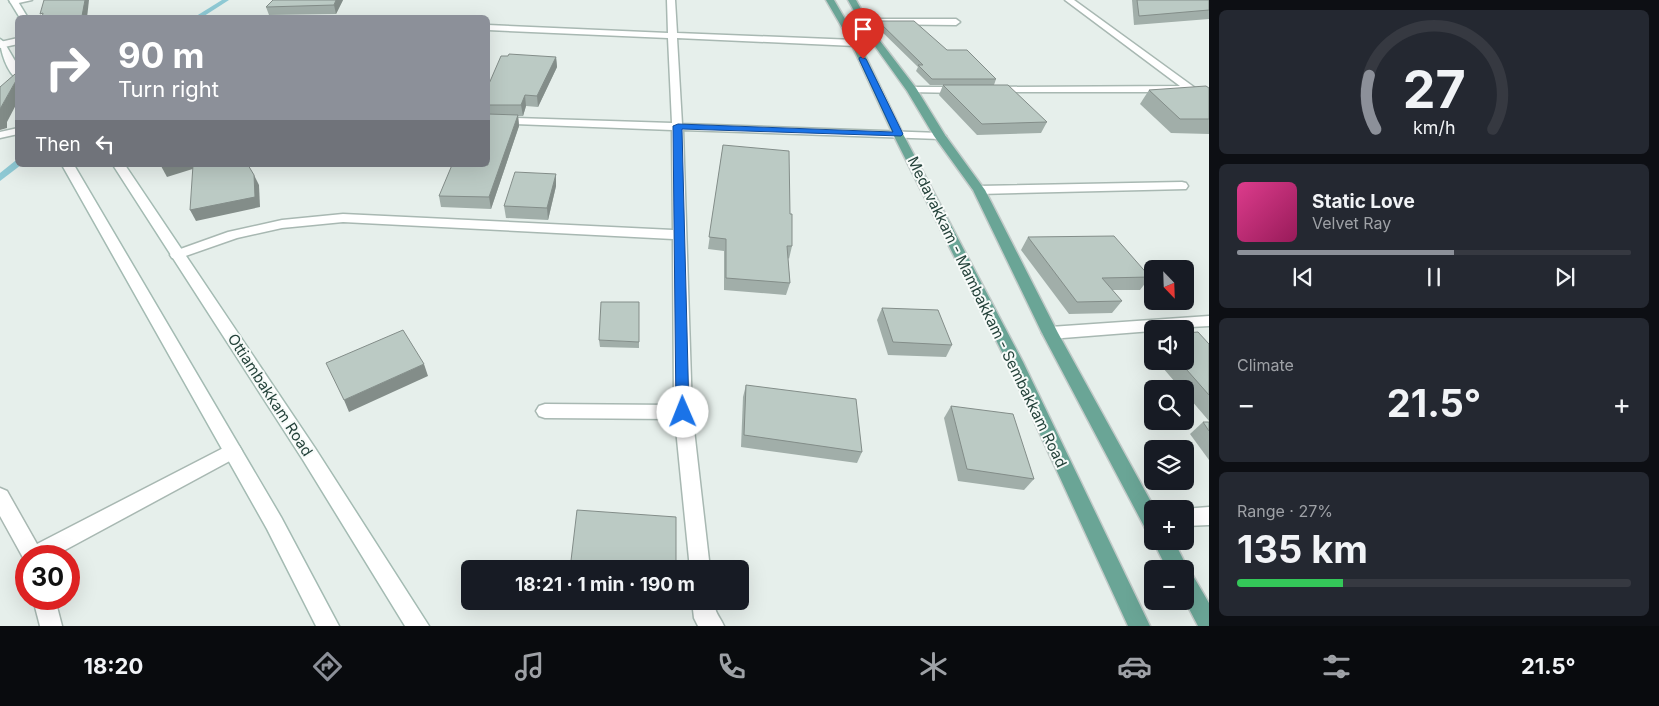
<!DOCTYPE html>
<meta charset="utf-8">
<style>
body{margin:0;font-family:Inter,sans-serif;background:#242831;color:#f1f3f6;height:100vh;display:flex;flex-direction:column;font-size:19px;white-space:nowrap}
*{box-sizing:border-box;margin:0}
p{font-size:16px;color:#9ea1a6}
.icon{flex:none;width:28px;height:28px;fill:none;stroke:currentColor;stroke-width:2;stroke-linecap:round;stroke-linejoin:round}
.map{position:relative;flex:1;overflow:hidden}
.sheet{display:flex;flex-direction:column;gap:10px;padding:10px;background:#0d0f14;width:450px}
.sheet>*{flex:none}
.hud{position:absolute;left:15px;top:15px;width:475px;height:152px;border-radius:8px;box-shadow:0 5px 20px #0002;background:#8c9099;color:#fff;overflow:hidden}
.needle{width:32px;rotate:157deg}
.buttons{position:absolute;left:1144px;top:260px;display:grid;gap:10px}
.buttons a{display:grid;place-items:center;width:50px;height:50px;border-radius:8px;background:#171b24;box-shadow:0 5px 20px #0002;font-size:25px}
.speed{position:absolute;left:15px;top:545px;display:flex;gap:10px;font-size:25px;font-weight:700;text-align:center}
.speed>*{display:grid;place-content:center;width:65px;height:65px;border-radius:50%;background:#171b24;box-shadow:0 5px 20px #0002;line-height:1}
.speed .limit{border:8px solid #d22;background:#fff;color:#111}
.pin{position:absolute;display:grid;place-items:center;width:42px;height:42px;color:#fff;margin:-51px -21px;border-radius:50% 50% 50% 0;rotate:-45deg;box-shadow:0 0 5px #0007}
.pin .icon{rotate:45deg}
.me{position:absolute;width:55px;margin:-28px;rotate:359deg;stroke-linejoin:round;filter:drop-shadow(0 0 4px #0008)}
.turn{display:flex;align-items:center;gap:18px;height:105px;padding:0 20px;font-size:22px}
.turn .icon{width:65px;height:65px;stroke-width:2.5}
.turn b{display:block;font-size:35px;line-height:42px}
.then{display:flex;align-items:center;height:48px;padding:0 20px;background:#0003;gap:10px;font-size:19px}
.big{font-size:38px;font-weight:700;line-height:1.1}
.sheet .widget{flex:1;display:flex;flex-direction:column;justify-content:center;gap:8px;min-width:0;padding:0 18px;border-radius:8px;background:#242831}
.sheet .dial{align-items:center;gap:0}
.dial svg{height:130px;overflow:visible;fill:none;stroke:#363941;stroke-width:7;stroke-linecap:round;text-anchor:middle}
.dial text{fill:#f1f3f6;stroke:none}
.song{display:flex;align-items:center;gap:15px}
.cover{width:60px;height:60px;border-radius:8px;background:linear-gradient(135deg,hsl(330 70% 55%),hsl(330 70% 35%))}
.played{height:5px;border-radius:2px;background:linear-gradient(90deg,#8c9099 55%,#363941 55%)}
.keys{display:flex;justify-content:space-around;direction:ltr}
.heat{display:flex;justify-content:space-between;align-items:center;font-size:28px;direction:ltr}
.charge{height:8px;border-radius:4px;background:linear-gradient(90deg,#34c759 27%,#363941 0)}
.trip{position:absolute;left:461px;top:560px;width:288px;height:50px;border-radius:8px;background:#171b24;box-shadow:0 5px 20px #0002;font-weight:700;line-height:50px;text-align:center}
.tabs{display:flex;height:80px;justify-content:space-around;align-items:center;background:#090b0e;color:#9ea1a6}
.tabs .icon{width:35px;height:35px}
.tabs .on{color:#8c9099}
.tabs b{font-size:22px;color:#f1f3f6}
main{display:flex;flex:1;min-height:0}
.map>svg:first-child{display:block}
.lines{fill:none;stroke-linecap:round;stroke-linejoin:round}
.stream{fill:#8ec9d4;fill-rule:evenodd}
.lane-casing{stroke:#a8b8b2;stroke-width:3}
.street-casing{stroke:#a8b8b2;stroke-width:3}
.secondary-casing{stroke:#a4bbb3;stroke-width:3}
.primary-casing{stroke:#c2cac8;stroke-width:3}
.lane{fill:#fff;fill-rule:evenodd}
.street{fill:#fff;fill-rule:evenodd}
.secondary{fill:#fff;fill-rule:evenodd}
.primary{fill:#6aa596;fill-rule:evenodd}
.wall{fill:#a1aea9}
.shaded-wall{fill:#838d89}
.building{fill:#bbcac4;stroke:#838d89}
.route{fill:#1a73e8;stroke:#114b97}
.labels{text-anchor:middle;stroke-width:4;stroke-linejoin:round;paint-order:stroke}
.street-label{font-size:15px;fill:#24423a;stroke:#f7fbf9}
</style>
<main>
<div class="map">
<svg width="1209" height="626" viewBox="0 0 1209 626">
<rect width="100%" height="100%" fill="#e6efeb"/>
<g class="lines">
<g class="stream">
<path d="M222,0H229L201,18H193Z"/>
<path d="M15,161H18V165H21L0,181V173Z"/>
</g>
<defs>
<g id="lane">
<path d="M864,19H956L960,22L956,25L861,24V20Z"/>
<path d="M233,443L239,446L242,451L239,456L54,556H26V563L0,516V488L7,491L37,544Z"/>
<path d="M33,599H55L62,626H40Z"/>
</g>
<g id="street">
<path d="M12,0H32L14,4L10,2Z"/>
<path d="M667,0H675L677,33L855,40L859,43L855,46L677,38L682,124L940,133L946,136L940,139L683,130L692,412L710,569H690L675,419L545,418L539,416L536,411L539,406L545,404L674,405L673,239L343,222L282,228L237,238L177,259L172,258L170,255L172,252L228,232L282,220L343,214L673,230L672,130L488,123V117L672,123L668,38L488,30V25L668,33Z"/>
<path d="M1065,0H1074L1209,98V106L1187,92H989V88L993,87L1180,86Z"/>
<path d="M18,38V44L0,48V42Z"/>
<path d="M912,87H962L967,90L962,93L908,92V88Z"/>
<path d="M18,128V134L0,138V132Z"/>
<path d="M1182,182L1186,183L1188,186L1186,189L979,194L973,190L979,186Z"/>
<path d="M1209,316V326L1152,329V331L1050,339L1045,337L1042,333L1045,329L1050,327Z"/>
<path d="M1209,507V525L1185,526V509H1183Z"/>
<path d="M692,601H714C715,614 719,615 724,626H698L694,618Z"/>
</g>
<g id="secondary">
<path d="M9,0H17L28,18H20Z"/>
<path d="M0,39L4,42L18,66V79C7,74 0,50 0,39Z"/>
<path d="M62,165H74L281,517L339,626H316L267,529Z"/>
<path d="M113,165H125L315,448L429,626H405L303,460Z"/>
</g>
<g id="primary">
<path d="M826,0H834L859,43L903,134L1023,362L1150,626H1128L1007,362L893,134L851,43Z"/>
<path d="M848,0H856L877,37L916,88L945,135L985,190L1058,333L1155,509H1152V531L1145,528L1042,333L973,190L934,136L907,91L869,38Z"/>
<path d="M1153,541H1174L1188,569L1187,572L1192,574L1209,603V626H1198L1185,601V569H1167Z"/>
</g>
</defs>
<use href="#lane" class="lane-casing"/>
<use href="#street" class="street-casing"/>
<use href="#secondary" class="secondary-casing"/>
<use href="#primary" class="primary-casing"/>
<use href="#lane" class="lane"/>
<use href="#street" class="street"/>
<use href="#secondary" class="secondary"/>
<use href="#primary" class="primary"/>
</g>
<g class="wall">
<path d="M343,0L336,14L269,15L266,7Z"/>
<path d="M1132,0H1209V19L1134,25Z"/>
<path d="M878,21L947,50L996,79L994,85L1047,122L1041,133L977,135L939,95L943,85H930L916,71L918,67L876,26Z"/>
<path d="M556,57L557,67L538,107L526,106L523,116H518L519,126L491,209L441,207L439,196L488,165V86Z"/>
<path d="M1209,88V134L1171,133L1140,104L1149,90Z"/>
<path d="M723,145L790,214L792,246L789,259L788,258L790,283L786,295L724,290V251L708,249Z"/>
<path d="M556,174V186L548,220L506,218L504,206Z"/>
<path d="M1028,237L1150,277L1140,290H1112L1122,301L1112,313L1069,314L1021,250Z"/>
<path d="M882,308L952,345L946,357L888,355L877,320Z"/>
<path d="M1152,337V356L1145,347Z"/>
<path d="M599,340L639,342V348L600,347Z"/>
<path d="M1209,344V421L1185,393V389H1181L1157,361H1185Z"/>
<path d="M746,385L862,452L857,463L741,447L743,397Z"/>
<path d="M951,406L1034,479L1024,490L958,481L944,418Z"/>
<path d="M1203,422H1209V460L1190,434Z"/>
</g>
<g class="shaded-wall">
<path d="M85,0H89L87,18H74Z"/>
<path d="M336,0H343L336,14L334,5Z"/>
<path d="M556,57L557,67L538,107L537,96Z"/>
<path d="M18,77V101L7,122V128L0,130V109Z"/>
<path d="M525,95L526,106L523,116L521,105Z"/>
<path d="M518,115L519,126L491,209L489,197Z"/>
<path d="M166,165H198L199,167L167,177L161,166Z"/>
<path d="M556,174V186L548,220L547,208Z"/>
<path d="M254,175L259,185L260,207L196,221L190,210Z"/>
<path d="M424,364L428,376L349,412L344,400Z"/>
</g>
<g class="building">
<path d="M44,0H85L82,16L74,18H42L43,13L40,14Z"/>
<path d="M273,0H336L334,5L266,7Z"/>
<path d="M1137,0H1209V10L1139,16Z"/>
<path d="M878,21H914L947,50H967L996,79H932L918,65H923Z"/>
<path d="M509,54L556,57L537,96L525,95L521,105H488V86L501,56H508Z"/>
<path d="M15,74L18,77L0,109V87Z"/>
<path d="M943,85H1008L1047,122L982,124Z"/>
<path d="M1206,86L1209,88V119H1180L1149,90Z"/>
<path d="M488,114L518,115L489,197L439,196L452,165H488Z"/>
<path d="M723,145L789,151L790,214H792V246H787L790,283L726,278V239L709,237Z"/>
<path d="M193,165H248L254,175L255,197L190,210Z"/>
<path d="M515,172L556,174L547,208L504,206Z"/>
<path d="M1114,236L1150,277L1102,278L1122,301L1077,302L1028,237Z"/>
<path d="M601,302H639V342L599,340Z"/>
<path d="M882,308L938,310L952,345L893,342Z"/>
<path d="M403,330L424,364L344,400L326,363Z"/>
<path d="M1198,332L1209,344V395L1179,361H1185V333Z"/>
<path d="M746,385L856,399L862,452L744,435Z"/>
<path d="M951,406L1013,414L1034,479L967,469Z"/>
<path d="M1203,422H1209V431Z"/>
<path d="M577,510L676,517V569H570Z"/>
</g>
<path class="route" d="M860,57L866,59L903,134L901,136L682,129L689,412L687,415L683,417L678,415L676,412L673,126L678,124L893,132L859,59Z"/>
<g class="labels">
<g class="street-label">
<text transform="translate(987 312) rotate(64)" y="5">Medavakkam - Mambakkam - Sembakkam Road</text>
<text transform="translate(270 395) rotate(57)" y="5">Ottiambakkam Road</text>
</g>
</g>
</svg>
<div class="buttons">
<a><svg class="needle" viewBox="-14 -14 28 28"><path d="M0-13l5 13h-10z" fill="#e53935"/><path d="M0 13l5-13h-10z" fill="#9ea1a6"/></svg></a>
<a><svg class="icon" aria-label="sound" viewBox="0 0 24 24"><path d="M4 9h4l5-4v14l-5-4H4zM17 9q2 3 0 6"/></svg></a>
<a><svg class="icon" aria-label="search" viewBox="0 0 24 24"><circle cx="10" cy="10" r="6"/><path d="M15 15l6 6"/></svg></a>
<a><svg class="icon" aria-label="layers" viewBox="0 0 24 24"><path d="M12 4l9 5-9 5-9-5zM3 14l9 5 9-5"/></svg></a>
<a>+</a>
<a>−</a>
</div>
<div class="speed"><div class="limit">30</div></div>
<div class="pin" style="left:863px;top:59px;background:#d93025"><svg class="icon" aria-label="arrive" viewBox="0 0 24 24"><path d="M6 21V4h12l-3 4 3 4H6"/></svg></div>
<svg class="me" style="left:683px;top:412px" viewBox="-20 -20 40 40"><circle r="19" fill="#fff"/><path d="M0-13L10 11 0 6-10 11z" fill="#1a73e8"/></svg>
<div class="trip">18:21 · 1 min · 190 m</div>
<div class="hud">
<div class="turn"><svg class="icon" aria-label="right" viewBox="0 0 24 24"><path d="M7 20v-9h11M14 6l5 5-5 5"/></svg><div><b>90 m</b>Turn right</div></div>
<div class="then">Then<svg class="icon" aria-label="left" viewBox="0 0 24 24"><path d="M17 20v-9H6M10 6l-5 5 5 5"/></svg></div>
</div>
</div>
<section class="sheet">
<div class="widget dial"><svg viewBox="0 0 100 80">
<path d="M14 69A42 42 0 1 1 86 69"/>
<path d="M14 69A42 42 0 0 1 10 36" stroke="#8c9099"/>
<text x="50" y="56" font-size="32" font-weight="700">27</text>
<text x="50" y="72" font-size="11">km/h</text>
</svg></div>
<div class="widget">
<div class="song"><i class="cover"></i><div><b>Static Love</b><p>Velvet Ray</p></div></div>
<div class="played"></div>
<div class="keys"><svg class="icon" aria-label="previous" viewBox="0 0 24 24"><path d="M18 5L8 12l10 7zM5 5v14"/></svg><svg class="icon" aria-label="pause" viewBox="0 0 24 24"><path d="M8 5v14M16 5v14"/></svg><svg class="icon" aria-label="next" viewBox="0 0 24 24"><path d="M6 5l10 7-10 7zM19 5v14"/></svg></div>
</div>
<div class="widget"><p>Climate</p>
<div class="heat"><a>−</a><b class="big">21.5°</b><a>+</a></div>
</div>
<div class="widget"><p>Range · 27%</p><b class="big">135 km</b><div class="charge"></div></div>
</section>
</main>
<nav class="tabs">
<b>18:20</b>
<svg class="icon on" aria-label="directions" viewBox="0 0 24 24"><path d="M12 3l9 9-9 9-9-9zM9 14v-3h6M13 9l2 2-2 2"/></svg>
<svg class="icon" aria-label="music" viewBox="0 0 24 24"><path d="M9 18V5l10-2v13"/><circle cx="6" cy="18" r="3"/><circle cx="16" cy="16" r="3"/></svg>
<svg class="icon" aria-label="phone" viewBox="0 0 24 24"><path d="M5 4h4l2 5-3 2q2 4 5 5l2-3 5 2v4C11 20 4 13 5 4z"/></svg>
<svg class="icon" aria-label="climate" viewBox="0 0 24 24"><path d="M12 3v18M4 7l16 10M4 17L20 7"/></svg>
<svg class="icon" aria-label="car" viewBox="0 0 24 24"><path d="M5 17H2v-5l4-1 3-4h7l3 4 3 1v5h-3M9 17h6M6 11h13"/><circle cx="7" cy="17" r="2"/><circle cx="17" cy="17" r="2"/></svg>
<svg class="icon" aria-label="filters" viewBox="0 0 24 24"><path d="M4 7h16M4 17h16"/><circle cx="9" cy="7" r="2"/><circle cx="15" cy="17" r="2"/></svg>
<b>21.5°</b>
</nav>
